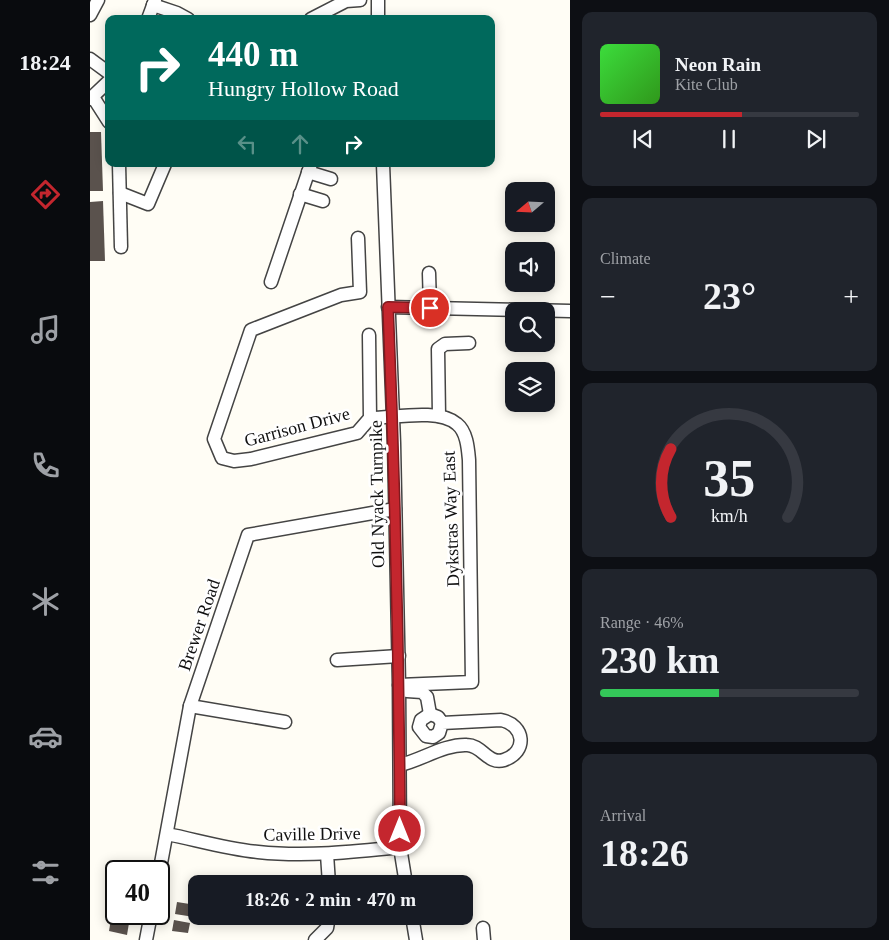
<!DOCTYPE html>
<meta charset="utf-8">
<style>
body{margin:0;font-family:"Times New Roman",serif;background:#20242c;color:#f1f3f6;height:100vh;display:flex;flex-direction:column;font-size:19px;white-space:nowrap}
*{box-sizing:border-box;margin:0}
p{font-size:16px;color:#9ea1a6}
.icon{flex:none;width:28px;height:28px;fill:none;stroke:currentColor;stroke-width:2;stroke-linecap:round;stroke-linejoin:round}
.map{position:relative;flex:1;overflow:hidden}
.drawer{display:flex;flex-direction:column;gap:12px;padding:12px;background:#0d0f14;width:319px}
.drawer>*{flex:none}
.guide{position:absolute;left:15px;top:15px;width:390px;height:152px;border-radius:10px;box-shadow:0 2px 12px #0003;background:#00695c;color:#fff;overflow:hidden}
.needle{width:32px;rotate:251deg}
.buttons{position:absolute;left:415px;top:182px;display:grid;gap:10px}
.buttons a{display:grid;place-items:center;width:50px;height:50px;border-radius:10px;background:#171b24;box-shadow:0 2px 12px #0003;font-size:25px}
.speed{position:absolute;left:15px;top:860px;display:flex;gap:10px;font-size:25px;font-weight:700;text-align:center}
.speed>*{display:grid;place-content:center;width:65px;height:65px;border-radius:50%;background:#171b24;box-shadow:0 2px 12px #0003;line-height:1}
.speed .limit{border:2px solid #111;border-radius:8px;background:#fff;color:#111}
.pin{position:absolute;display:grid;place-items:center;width:42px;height:42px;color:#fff;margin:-21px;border:2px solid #fff;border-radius:50%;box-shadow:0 1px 5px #0007}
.me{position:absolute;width:55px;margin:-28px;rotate:0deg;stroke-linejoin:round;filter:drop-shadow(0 0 4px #0008)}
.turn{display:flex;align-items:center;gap:18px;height:105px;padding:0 20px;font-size:22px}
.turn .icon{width:65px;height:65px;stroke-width:2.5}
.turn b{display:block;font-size:35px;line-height:42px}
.lanes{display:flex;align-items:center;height:48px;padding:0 20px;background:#0003;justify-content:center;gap:25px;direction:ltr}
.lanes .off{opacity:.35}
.big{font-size:38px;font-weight:700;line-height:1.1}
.drawer .widget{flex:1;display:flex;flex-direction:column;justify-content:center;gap:8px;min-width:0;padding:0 18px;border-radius:10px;background:#20242c}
.drawer .dial{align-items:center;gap:0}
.dial svg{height:130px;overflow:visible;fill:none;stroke:#363941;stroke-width:7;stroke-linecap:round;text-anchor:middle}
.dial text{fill:#f1f3f6;stroke:none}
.song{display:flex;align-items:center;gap:15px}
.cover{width:60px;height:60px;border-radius:8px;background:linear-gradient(135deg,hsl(120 70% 55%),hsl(110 70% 35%))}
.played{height:5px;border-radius:2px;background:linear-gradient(90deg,#c4262e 55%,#363941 55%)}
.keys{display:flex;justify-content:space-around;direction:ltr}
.heat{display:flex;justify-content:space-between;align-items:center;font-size:28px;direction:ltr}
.charge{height:8px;border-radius:4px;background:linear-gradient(90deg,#34c759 46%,#363941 0)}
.trip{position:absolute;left:98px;top:875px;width:285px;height:50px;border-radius:10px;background:#171b24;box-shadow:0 2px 12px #0003;font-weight:700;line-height:50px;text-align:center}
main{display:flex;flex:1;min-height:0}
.tabs{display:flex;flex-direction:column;width:90px;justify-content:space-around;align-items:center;background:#090b0e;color:#9ea1a6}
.tabs .icon{width:35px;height:35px}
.tabs .on{color:#c4262e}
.tabs b{font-size:22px;color:#f1f3f6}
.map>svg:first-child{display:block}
.building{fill:#5a524d}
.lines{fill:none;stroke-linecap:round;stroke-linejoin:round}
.minor-casing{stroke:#444;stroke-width:15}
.minor{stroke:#fff;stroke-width:12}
.route-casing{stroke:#7f191e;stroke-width:12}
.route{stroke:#c4262e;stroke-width:9}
.labels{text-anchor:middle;stroke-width:5;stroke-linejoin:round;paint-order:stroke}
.street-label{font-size:18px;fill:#111;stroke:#fff}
</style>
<main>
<nav class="tabs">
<b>18:24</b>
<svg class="icon on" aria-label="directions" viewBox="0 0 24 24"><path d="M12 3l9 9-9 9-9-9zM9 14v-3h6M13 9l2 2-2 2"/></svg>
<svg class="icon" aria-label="music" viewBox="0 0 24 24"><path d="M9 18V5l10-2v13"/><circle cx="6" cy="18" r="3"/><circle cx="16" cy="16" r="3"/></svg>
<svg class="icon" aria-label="phone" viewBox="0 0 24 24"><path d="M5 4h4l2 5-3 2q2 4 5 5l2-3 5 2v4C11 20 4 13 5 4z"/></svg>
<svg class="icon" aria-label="climate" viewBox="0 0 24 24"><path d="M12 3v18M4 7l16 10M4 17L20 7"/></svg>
<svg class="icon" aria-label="car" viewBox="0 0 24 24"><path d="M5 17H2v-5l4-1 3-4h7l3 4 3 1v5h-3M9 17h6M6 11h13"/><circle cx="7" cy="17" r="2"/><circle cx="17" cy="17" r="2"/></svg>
<svg class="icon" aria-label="filters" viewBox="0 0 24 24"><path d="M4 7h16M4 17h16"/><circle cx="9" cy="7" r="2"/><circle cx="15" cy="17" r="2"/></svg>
</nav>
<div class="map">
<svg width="481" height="940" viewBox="0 0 481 940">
<rect width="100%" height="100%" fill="#fffdf5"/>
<g class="building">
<path d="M0,132H11L13,191H0Z"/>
<path d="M13,201L15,261H0V202Z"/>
<path d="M87,902L106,905L104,917L85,914Z"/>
<path d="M21,919L39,923L37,935L19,931Z"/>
<path d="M84,920L100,923L98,933L82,931Z"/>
</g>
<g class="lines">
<defs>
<g id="minor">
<path d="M288,0V19"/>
<path d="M63,5L87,13L98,19"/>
<path d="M0,15L8,0"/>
<path d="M58,19L65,0"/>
<path d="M221,19L256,1L270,0"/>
<path d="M0,59L19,73"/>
<path d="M3,97L19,122"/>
<path d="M0,99L19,81"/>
<path d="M29,164L31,247"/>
<path d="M293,164L304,443L309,685L310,847L316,884"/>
<path d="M218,172L241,179"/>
<path d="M30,193L58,204L75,164"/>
<path d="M210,194L233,201"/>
<path d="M268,238L270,292L251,295L161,330L124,439L132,458L144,461L161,459L267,433L280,418L279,335"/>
<path d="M339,273L340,307"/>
<path d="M181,282L221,164"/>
<path d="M298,307L481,311"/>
<path d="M349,416L348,349L355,344L379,343"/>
<path d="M280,418C304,418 348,408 367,424C377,432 378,449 379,460L382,682L309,685"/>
<path d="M247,660L309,656"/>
<path d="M317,691L332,692L337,697L340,714"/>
<path d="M100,706L195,722"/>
<path d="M310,765C332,760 354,744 377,745C392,745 398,765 414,760C438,752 435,725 411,720L352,723L349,733L343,737L336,736L329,727L331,720L340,714L348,717L352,723"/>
<path d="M77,834C107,840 137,849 168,852C215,857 263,852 310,847"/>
<path d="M237,854L239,884"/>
<path d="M69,874L100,706L158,535L305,509"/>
<path d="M322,916L326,940"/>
<path d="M393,928L394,940"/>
<path d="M56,940L61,914"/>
<path d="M225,940L237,928L239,916"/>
</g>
</defs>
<use href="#minor" class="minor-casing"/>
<use href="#minor" class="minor"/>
</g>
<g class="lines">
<defs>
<path id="route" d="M310,831C309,656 305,481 298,307L340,308"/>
</defs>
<use href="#route" class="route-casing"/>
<use href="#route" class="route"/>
</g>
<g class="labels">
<g class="street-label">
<text transform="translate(207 427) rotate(-15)" y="6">Garrison Drive</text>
<text transform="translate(287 494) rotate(-91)" y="6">Old Nyack Turnpike</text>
<text transform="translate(361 519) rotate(-92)" y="6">Dykstras Way East</text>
<text transform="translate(109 625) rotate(-71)" y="6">Brewer Road</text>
<text transform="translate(222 834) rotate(-1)" y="6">Caville Drive</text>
</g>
</g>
</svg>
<div class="buttons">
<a><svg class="needle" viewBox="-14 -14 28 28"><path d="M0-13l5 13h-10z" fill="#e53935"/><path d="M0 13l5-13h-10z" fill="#9ea1a6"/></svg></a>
<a><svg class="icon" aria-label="sound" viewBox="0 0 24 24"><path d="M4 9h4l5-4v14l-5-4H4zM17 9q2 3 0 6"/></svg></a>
<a><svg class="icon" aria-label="search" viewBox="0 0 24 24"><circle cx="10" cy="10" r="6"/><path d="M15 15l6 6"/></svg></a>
<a><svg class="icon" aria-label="layers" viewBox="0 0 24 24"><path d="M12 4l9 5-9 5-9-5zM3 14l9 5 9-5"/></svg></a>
</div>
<div class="speed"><div class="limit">40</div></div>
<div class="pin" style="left:340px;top:308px;background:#d93025"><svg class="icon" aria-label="arrive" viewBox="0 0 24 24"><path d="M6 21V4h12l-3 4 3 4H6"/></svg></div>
<svg class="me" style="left:310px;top:831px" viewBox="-20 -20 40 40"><circle r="17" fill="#c4262e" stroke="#fff" stroke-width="3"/><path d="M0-11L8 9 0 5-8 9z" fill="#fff"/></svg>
<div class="trip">18:26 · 2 min · 470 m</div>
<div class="guide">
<div class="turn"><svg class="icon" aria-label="right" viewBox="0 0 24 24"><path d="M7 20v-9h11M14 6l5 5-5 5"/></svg><div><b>440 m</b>Hungry Hollow Road</div></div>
<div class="lanes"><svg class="icon off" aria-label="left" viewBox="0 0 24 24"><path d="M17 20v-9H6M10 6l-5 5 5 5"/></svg><svg class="icon off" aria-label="ahead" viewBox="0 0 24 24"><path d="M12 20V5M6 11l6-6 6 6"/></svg><svg class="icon" aria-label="right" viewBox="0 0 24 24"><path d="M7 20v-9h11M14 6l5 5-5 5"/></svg></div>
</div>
</div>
<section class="drawer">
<div class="widget">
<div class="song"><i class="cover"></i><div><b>Neon Rain</b><p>Kite Club</p></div></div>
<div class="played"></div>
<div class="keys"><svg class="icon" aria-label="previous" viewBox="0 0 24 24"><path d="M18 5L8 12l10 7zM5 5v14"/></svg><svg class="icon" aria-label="pause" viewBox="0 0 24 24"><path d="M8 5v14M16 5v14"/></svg><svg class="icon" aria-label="next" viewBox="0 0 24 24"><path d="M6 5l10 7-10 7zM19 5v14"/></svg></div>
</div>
<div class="widget"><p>Climate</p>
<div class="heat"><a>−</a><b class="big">23°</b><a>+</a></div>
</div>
<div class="widget dial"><svg viewBox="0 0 100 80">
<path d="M14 69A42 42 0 1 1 86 69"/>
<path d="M14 69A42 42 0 0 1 14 27" stroke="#c4262e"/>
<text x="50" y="56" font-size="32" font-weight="700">35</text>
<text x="50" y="72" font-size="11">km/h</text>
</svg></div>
<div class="widget"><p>Range · 46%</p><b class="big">230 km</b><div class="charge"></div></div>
<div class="widget"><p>Arrival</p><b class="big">18:26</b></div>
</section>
</main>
